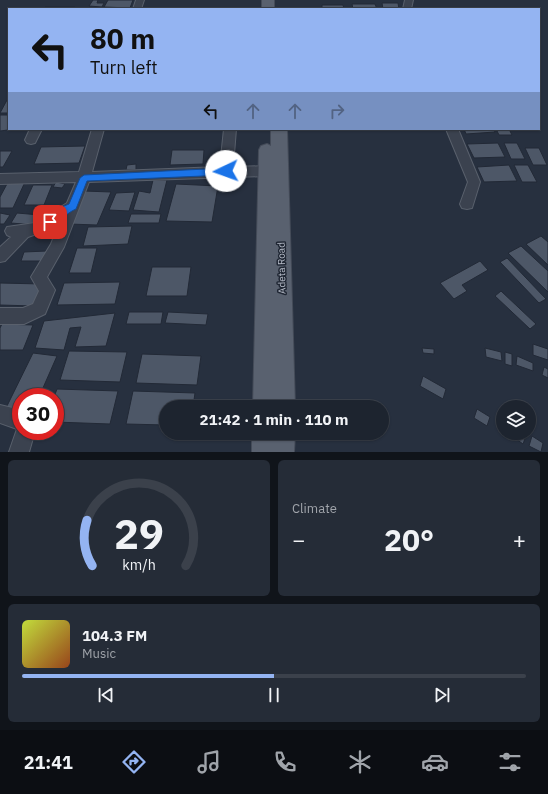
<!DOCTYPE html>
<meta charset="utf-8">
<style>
body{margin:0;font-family:"IBM Plex Sans",sans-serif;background:#252c37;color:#f1f3f6;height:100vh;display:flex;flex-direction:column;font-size:15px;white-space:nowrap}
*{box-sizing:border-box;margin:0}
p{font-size:13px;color:#a0a4aa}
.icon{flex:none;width:22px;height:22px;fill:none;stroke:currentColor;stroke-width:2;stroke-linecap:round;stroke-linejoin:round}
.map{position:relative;height:452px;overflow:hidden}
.panel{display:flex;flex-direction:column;gap:8px;padding:8px;background:#10141a;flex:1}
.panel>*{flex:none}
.guide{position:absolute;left:8px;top:8px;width:532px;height:122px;border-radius:0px;box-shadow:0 1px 3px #0004,0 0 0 1px #3b414b;background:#94b4f2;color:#111;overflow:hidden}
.fabs{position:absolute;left:496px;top:400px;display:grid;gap:8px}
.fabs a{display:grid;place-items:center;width:40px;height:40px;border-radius:50%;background:#1d242f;box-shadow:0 1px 3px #0004,0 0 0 1px #3b414b;font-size:20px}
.speed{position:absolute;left:12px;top:388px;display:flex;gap:8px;font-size:20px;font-weight:700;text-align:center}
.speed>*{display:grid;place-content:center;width:52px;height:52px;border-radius:50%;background:#1d242f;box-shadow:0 1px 3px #0004,0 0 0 1px #3b414b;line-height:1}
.speed .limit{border:6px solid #d22;background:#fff;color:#111}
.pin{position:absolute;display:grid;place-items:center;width:34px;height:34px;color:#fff;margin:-17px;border-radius:8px;box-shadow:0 2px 6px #0006}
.me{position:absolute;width:44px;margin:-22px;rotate:267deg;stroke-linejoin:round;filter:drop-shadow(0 0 3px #0008)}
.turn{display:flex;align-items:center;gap:14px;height:84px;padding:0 16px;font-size:18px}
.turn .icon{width:52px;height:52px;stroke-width:2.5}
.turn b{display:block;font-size:28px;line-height:34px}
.lanes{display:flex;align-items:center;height:38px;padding:0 16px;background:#0003;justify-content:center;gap:20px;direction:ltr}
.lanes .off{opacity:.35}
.big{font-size:30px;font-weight:800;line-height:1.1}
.panel .widget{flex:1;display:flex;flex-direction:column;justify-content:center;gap:6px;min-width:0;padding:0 14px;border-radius:6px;background:#252c37}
.panel .dial{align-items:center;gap:0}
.dial svg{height:104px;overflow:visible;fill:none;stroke:#3b414b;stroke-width:7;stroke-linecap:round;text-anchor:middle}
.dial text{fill:#f1f3f6;stroke:none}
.song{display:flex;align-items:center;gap:12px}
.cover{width:48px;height:48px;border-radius:6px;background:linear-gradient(135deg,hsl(70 70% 55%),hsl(20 70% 35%))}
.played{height:4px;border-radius:2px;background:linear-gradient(90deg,#94b4f2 50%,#3b414b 50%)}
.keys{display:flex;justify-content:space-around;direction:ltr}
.heat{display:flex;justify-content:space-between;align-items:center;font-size:22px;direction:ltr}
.panel .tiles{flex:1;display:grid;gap:8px;grid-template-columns:1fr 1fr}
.widget:last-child{grid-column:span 2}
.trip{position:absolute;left:159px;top:400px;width:230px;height:40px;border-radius:20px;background:#1d242f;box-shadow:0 1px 3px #0004,0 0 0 1px #3b414b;font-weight:800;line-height:40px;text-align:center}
.tabs{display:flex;height:64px;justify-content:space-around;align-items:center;background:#0c0e13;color:#a0a4aa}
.tabs .icon{width:28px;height:28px}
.tabs .on{color:#94b4f2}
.tabs b{font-size:18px;color:#f1f3f6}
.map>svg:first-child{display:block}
.building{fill:#4d5767;stroke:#222936}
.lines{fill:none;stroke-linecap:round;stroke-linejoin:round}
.minor-casing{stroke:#59606c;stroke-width:2}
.major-casing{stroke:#444b58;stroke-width:2}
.minor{fill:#3b424f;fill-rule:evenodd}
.major{fill:#59616f;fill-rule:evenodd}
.route{fill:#1a73e8;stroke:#114b97}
.labels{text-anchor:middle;stroke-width:3;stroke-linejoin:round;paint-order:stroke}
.street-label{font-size:10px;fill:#b7bdc9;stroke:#202734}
</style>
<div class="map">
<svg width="548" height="452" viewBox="0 0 548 452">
<rect width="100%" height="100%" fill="#27303f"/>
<g class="building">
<path d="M93,0H98L97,3H104L102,7L89,6Z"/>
<path d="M108,0H133L130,8L104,7Z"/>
<path d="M382,3H398L399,9H383Z"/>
<path d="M352,4H375L377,9H353Z"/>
<path d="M322,5H343L344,9H322Z"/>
<path d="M45,7H75L74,9H44Z"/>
<path d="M7,100H9V113H0Z"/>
<path d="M0,115H9L8,130L0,131Z"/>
<path d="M464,129H494L495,132L466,134Z"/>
<path d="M496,129H509L512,135H499Z"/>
<path d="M498,143L505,157L474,158L467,144Z"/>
<path d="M504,143H517L525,159H511Z"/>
<path d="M85,146L79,163L34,164L41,147Z"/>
<path d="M525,148H539L547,165H533Z"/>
<path d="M172,150H204L203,164L170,165Z"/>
<path d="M0,151H12L3,167H0Z"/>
<path d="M136,164V170H126L127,165Z"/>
<path d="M509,165L517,181L484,182L477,167Z"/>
<path d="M514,165H528L537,182H522Z"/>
<path d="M153,180H167L159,212L133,210L139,191L150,193Z"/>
<path d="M8,182H25L13,208H0V197Z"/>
<path d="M56,182L65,184L62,188L53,187Z"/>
<path d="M176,184L218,186L212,222L166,221Z"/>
<path d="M33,185H52L44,205H24Z"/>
<path d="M84,191L111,192L97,225L69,224Z"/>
<path d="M135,192L129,211L109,210L116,193Z"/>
<path d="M0,213L10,215L4,224H0Z"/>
<path d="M17,213L40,215L35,225L11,223Z"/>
<path d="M131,214H161L159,223H128Z"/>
<path d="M132,226L128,244L83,246L88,227Z"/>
<path d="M541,236L548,242V265L526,244Z"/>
<path d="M521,246L548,271V292L508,253Z"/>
<path d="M77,248H97L91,273H69Z"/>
<path d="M47,251L44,261H21L24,252Z"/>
<path d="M507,258L546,299L539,303L500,262Z"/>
<path d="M480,261L488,270L462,285L467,291L454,299L440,283Z"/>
<path d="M152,267H191L187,296H146Z"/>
<path d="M120,282L115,304L57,305L64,283Z"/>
<path d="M0,283L42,284L34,306L0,305Z"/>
<path d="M501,291L536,324L530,329L495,296Z"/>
<path d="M129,312H163L161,324H126Z"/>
<path d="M168,312L208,314L206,325L165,323Z"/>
<path d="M115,313L106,346L75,347L81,327L70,328L64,350L35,348L44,321Z"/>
<path d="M2,324L33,325L23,350H0V328Z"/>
<path d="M533,344L548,349V360L533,355Z"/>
<path d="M422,348L434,349V354L423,353Z"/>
<path d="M485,348L501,352L502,361L486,357Z"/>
<path d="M69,351L127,352L120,382L60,380Z"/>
<path d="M505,352L512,354V366L505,364Z"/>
<path d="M33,353L57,356L39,397H21V413L5,410Z"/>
<path d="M142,354L201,356L197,385L136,383Z"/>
<path d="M517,356L533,363V371L516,365Z"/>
<path d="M544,367L548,369V378L542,375Z"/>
<path d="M423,376L446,389L443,399L420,386Z"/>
<path d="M57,389L118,391L110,424L55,422L54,397Z"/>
<path d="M133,391L195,393L193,407H166V425L126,424Z"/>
<path d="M477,409L490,417L487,426L474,418Z"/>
<path d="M508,433H527L523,444Z"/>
<path d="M532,436L543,443L541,452L529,446Z"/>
</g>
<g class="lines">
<defs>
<g id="minor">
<path d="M136,0H144L141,9H133Z"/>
<path d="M405,0H413L411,9H403Z"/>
<path d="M30,129H42L35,143L31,144L27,143L25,140Z"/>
<path d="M92,129H104L92,172L220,167L224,129H236L233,167L267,166L271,168L273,171L271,174L267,176L89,182L64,247L47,277L55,290L45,314L24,324H0V308H23L33,304L39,291L31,277L51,244L60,222L48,230L28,237L5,261L0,262V247L11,237L7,235L5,231L7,227L35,223L67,203L76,182L0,184V174L79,172Z"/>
<path d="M446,129H458L480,182L472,208L467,209L462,208L460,204L468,182Z"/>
<path d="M0,405L21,410V431H35L29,452H9L17,429L0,423Z"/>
</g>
<g id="major">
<rect x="262" y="0" width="12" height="9"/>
<path d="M271,129H287L295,407H253L259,150L261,146L267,144L271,146Z"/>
<path d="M252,433H295L294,452H252Z"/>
</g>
</defs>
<use href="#minor" class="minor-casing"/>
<use href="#major" class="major-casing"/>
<use href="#minor" class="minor"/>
<use href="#major" class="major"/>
</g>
<path class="route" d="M226,168L230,171L226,175L87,181L76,209C67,212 56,227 47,225L45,222L64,206L69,204L80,178L84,175Z"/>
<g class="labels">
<g class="street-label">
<text transform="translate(281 268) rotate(-91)" y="4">Adeta Road</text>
</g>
</g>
</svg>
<div class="fabs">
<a><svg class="icon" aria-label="layers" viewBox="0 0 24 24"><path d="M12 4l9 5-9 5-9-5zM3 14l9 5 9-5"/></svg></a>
</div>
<div class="speed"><div class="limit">30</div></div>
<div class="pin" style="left:50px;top:222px;background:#d93025"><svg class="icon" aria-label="arrive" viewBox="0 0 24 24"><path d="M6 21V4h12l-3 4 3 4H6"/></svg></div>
<svg class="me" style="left:226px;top:171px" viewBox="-20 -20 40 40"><circle r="19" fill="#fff"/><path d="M0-13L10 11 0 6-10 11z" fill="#1a73e8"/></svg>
<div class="trip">21:42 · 1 min · 110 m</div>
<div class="guide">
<div class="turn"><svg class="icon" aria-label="left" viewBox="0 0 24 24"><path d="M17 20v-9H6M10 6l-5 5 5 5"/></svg><div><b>80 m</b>Turn left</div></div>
<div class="lanes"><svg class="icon" aria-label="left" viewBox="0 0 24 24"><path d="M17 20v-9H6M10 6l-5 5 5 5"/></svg><svg class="icon off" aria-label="ahead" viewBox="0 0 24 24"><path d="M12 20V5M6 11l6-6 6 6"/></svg><svg class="icon off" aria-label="ahead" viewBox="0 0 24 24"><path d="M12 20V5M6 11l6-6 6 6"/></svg><svg class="icon off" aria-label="right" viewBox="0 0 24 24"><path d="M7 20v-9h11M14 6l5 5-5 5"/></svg></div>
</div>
</div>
<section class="panel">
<div class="tiles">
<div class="widget dial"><svg viewBox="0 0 100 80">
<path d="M14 69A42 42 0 1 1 86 69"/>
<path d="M14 69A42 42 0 0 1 10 34" stroke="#94b4f2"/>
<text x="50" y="56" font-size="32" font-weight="700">29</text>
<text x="50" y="72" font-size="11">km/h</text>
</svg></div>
<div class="widget"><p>Climate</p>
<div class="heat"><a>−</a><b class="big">20°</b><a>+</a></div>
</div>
<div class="widget">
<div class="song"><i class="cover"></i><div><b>104.3 FM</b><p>Music</p></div></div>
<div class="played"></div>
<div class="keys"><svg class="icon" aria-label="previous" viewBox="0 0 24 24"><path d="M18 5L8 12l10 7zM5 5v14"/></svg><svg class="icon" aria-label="pause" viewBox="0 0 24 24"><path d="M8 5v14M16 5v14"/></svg><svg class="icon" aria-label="next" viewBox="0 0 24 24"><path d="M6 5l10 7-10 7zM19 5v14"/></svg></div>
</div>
</div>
</section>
<nav class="tabs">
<b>21:41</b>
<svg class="icon on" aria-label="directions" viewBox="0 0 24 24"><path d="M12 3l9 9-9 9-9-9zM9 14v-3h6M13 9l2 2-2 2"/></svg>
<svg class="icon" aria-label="music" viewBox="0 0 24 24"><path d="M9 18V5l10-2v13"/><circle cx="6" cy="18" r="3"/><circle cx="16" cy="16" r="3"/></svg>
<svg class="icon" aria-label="phone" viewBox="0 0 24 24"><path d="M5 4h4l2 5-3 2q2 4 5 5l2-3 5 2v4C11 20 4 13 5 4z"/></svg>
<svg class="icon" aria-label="climate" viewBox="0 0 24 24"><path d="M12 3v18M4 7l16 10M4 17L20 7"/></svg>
<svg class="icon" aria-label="car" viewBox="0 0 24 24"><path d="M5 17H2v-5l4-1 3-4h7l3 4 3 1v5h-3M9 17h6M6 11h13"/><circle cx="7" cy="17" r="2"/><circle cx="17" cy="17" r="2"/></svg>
<svg class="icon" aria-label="filters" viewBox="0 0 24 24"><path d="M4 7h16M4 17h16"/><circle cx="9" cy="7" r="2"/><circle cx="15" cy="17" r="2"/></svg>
</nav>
